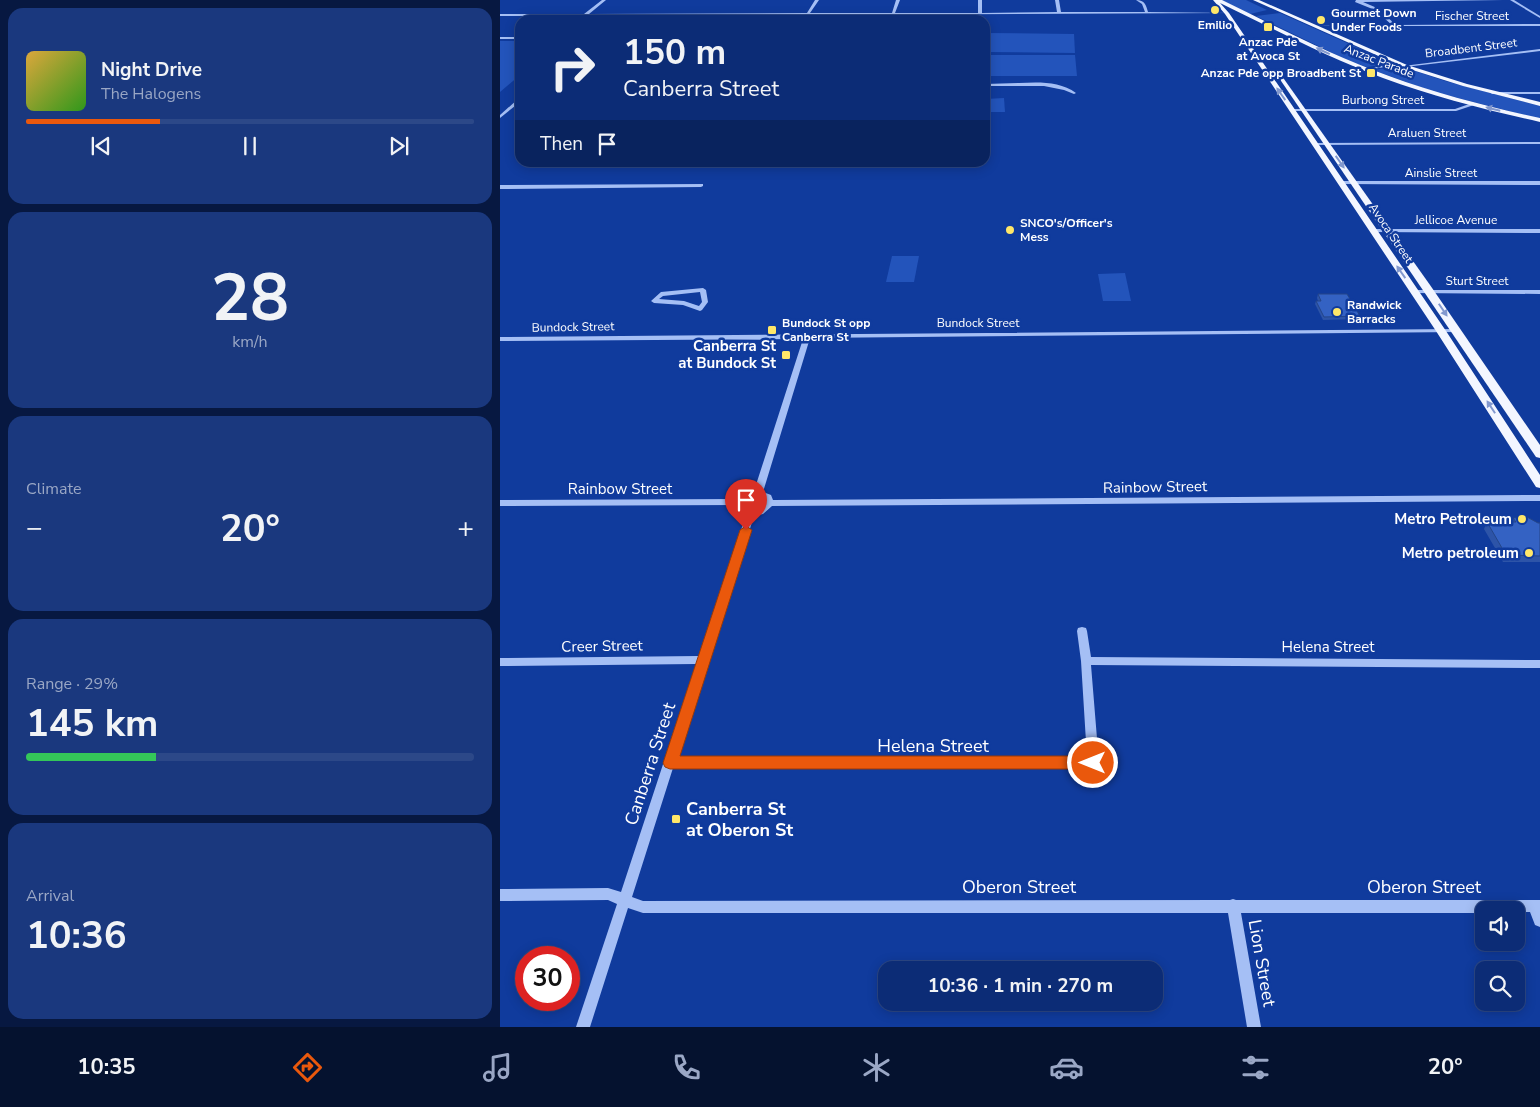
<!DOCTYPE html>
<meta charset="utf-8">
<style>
body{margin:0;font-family:"Nunito Sans",sans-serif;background:#1a387e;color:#f1f3f6;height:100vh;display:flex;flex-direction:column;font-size:19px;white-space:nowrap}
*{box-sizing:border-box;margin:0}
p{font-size:16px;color:#9aa7c5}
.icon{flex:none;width:28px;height:28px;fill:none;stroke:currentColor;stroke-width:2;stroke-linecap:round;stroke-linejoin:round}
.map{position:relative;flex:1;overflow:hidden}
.drawer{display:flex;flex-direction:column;gap:8px;padding:8px;background:#071841;width:500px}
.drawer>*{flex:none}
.hud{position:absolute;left:15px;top:15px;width:475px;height:152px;border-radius:15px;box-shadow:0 2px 12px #0003,0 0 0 1px #2c4888;background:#0c2c76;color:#f1f3f6;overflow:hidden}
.buttons{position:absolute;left:975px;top:901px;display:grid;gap:10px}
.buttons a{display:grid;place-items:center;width:50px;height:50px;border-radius:10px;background:#0c2c76;box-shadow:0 2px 12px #0003,0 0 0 1px #2c4888;font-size:25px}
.speed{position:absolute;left:15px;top:946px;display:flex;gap:10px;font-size:25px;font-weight:700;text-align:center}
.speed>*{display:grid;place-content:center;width:65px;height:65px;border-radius:50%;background:#0c2c76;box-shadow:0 2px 12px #0003,0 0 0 1px #2c4888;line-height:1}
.speed .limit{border:8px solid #d22;background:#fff;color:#111}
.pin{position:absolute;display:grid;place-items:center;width:42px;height:42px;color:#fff;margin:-51px -21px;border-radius:50% 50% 50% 0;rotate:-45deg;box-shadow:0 0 5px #0007}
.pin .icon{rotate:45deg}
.me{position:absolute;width:55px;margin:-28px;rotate:270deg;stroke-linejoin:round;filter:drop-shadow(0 0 4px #0008)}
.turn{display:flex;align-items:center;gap:18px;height:105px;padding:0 25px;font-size:22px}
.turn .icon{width:65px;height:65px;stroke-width:2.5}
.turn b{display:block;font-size:35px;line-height:42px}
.then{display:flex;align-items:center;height:48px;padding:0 25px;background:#0003;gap:10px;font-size:19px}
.big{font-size:38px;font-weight:700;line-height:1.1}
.drawer .widget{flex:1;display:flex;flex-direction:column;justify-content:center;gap:8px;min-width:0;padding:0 18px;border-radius:15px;background:#1a387e}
.drawer .dial{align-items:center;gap:0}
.dial b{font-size:65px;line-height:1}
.song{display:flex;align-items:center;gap:15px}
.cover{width:60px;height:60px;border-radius:8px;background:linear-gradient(135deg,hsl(40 70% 55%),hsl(110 70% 35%))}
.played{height:5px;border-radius:2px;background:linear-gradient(90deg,#ea580c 30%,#2c4888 30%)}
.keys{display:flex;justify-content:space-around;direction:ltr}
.heat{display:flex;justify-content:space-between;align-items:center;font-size:28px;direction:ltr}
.charge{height:8px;border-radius:4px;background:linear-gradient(90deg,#34c759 29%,#2c4888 0)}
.trip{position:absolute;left:378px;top:961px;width:285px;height:50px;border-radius:15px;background:#0c2c76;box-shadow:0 2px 12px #0003,0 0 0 1px #2c4888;font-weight:700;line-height:50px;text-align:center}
.menu{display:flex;height:80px;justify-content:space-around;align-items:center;background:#05122f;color:#9aa7c5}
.menu .icon{width:35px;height:35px}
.menu .on{color:#ea580c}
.menu b{font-size:22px;color:#f1f3f6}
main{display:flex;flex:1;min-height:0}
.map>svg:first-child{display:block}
.green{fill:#2354bb}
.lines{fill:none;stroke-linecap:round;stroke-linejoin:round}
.minor{fill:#a5bff5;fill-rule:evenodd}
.major{fill:#f3f6ff;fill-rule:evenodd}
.wall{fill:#2d54a8}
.building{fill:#3462c3;stroke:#244588}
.oneway{fill:#8298ce}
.route{fill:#ea580c;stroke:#983908}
.poi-dot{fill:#ffe769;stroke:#103b9d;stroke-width:2}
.labels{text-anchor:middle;stroke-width:5;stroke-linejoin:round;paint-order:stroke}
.far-poi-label{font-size:12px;font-weight:bold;fill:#fff;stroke:#103b9d;text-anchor:start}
.far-street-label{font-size:12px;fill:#fff;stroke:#103b9d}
.poi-label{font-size:15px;font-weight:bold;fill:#fff;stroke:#103b9d;text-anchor:end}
.street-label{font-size:15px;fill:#fff;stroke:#103b9d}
.near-street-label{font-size:18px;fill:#fff;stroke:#103b9d}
.near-poi-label{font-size:18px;font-weight:bold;fill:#fff;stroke:#103b9d;text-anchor:start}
</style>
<main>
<section class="drawer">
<div class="widget">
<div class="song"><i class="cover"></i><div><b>Night Drive</b><p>The Halogens</p></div></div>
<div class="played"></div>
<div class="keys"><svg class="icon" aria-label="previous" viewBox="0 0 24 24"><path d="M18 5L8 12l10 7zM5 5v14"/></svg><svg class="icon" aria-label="pause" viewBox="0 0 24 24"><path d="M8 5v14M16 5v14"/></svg><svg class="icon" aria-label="next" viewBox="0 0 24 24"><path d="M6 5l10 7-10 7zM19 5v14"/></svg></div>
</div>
<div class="widget dial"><b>28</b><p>km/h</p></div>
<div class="widget"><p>Climate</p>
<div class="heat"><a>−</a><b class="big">20°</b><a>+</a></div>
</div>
<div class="widget"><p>Range · 29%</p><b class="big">145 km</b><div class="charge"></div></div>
<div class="widget"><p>Arrival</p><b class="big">10:36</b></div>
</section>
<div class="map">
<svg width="1040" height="1027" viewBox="0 0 1040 1027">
<rect width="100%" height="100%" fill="#103b9d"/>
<g class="green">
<path d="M721,0H746L767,10L750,14Z"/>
<path d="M780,13L892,63L867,67L851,62L756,16Z"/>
<path d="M485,33L574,34L575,53L485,52Z"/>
<path d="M0,41H20V75L0,92Z"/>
<path d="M485,55H575L577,76H485Z"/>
<path d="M900,66L945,81L1040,106V119L931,91L873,70Z"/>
<path d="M504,98L505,112H485V99Z"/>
<path d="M392,256H419L414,282H386Z"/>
<path d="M625,273L631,301H603L598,274Z"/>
</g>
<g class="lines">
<g class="minor">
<path d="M102,0H106L89,14L307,13L315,0H319L310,13H392L396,0H400L395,13H478V0H482V13L557,12L555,0H559L561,12H645L642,4L636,0C645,0 646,5 648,12L729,13L309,15L306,18L304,17L305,15L0,16V14H84Z"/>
<path d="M856,0H1003L863,2L877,8L896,25L1040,24V26H812L892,25L875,10L855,2Z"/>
<path d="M1010,0H1014L1040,16V18Z"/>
<rect x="0" y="37" width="20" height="2"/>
<path d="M1040,49V51L905,67L903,66Z"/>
<path d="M898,63L899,65L865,70L863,69Z"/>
<path d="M519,83C538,82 560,81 576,93L574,94L564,90L544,86H485V84Z"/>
<path d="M990,92H1040V94H992Z"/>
<path d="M18,99H20V102L0,118V115Z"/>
<path d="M972,103L974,105L956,111H792L790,110L792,109H955Z"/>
<path d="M1040,142V144L814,145L812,144L814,143Z"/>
<path d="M841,181H1040V185L839,184L838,183Z"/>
<path d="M203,184V186L201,187L0,189V185Z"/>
<path d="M873,229H1040V233L871,232V230Z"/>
<path d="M203,288L206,290L208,302L202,310L200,311L183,305L154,303L151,301L161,292ZM200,292L202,302L199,306L184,301L159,299L163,296Z"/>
<path d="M915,290H1040V294L913,293L912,292Z"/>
<path d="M957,329L959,330V332L310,338L263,492L271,495L273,500L1040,495V501L272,506L263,514L254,516L177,758H587L581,661L577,631L578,628L582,627L586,628L587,631L591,657L1040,660V668L591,665L599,763L597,767L593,768H173L132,897L143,901L730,900L733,899L736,900H1040V927L1035,925L1030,912H1016V910H984V913H741L761,1027H747L728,913H143L128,908L90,1027H76L117,904L108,900L0,901V889L108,888L121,892L196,664L0,666V658L199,656L246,515L238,511L236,505L0,506V500L238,499L243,495L254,491L303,339L0,341V337ZM254,497H260L264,499L266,503C260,509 253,513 245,508L244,503Z"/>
</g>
<g class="major">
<path d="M713,0H722C777,27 831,55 889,76C938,94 989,107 1040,118V122C987,110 934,97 883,78C827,57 774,29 720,3L729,13L946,331L1040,475V488L1036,487L936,331L725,14Z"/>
<path d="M753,0H759L907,65L967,84L1040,102V106L963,86L903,67Z"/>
<path d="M775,72H779L930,285L1040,445V458L1036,457Z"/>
</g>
</g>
<g class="wall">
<path d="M818,294L860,316L859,319L823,320L815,304L816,301H818L817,298Z"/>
<path d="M1013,518L1040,523V562H1003L984,529L987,522H1011Z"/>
</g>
<g class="building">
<path d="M818,294H847L860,316L824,317L816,301H821Z"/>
<path d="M1027,517L1038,523H1040V556L1006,555L987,522H1016L1013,518Z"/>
</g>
<defs><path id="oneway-solid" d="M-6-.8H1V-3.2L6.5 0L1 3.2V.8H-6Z" transform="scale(1.25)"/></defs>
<g class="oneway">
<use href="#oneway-solid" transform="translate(823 51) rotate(-155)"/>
<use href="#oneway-solid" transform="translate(781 94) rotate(-125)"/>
<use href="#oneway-solid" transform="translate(993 109) rotate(-166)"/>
<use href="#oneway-solid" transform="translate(840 162) rotate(55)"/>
<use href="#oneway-solid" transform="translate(901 272) rotate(-125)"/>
<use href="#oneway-solid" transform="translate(943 310) rotate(56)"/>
<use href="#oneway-solid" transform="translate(991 407) rotate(-123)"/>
</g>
<path class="route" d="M246,526L252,530L180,756H593L598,758L600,763L598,768L593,769H170L165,767L163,763L240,530Z"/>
<g class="poi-dot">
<circle cx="715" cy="10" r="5"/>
<circle cx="821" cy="20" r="5"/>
<rect x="763" y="22" width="10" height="10" rx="2.5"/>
<rect x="866" y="68" width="10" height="10" rx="2.5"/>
<circle cx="510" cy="230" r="5"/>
<circle cx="837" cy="312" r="5"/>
<rect x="267" y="325" width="10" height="10" rx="2.5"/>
<rect x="281" y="350" width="10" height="10" rx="2.5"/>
<circle cx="1022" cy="519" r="5"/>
<circle cx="1029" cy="553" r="5"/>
<rect x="171" y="814" width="10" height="10" rx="2.5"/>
</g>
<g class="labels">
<g class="far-poi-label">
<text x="831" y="17">Gourmet Down<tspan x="831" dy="14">Under Foods</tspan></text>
<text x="715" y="29" text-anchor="middle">Emilio</text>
<text x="768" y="46" text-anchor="middle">Anzac Pde<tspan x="768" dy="14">at Avoca St</tspan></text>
<text x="861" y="77" text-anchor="end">Anzac Pde opp Broadbent St</text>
<text x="520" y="227">SNCO's/Officer's<tspan x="520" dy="14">Mess</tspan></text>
<text x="847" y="309">Randwick<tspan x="847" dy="14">Barracks</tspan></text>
<text x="282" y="327">Bundock St opp<tspan x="282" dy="14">Canberra St</tspan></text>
</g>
<g class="far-street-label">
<text x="972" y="20">Fischer Street</text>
<text transform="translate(971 48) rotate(-7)" y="4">Broadbent Street</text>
<text transform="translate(879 61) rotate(21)" y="4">Anzac Parade</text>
<text x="883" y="104">Burbong Street</text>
<text x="927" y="137">Araluen Street</text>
<text x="941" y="177">Ainslie Street</text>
<text x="956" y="224">Jellicoe Avenue</text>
<text transform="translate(891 233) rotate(56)" y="4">Avoca Street</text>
<text x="977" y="285">Sturt Street</text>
<text x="478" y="327">Bundock Street</text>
<text transform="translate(73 327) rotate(-1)" y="4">Bundock Street</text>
</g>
<g class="poi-label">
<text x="276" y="351">Canberra St<tspan x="276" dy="17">at Bundock St</tspan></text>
<text x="1012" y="524">Metro Petroleum</text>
<text x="1019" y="558">Metro petroleum</text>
</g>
<g class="street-label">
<text transform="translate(655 487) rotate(-1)" y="5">Rainbow Street</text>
<text x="120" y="494">Rainbow Street</text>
<text transform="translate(102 646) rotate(-1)" y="5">Creer Street</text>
<text x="828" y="652">Helena Street</text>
</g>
<g class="near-street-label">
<text x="433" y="752">Helena Street</text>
<text transform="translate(150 764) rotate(-72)" y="6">Canberra Street</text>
<text x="519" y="893">Oberon Street</text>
<text x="924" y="893">Oberon Street</text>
<text transform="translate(762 963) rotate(80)" y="6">Lion Street</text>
</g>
<g class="near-poi-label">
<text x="186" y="815">Canberra St<tspan x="186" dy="21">at Oberon St</tspan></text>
</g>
</g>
</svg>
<div class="buttons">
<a><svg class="icon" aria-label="sound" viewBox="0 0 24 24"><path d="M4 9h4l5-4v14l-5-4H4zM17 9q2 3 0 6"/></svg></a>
<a><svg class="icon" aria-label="search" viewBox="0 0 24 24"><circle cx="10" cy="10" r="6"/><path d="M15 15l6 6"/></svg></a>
</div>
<div class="speed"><div class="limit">30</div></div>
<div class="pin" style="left:246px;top:530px;background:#d93025"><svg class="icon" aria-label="arrive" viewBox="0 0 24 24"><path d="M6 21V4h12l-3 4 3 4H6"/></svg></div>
<svg class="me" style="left:593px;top:763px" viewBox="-20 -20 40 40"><circle r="17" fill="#ea580c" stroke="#fff" stroke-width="3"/><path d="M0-11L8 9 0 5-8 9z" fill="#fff"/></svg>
<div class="trip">10:36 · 1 min · 270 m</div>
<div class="hud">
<div class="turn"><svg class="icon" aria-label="right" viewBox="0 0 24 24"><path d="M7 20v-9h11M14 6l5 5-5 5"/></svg><div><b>150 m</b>Canberra Street</div></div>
<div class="then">Then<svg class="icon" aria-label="arrive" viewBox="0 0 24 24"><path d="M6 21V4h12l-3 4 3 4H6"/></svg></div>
</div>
</div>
</main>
<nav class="menu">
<b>10:35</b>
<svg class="icon on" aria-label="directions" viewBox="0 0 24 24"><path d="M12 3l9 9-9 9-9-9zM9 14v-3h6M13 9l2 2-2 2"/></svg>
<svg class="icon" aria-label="music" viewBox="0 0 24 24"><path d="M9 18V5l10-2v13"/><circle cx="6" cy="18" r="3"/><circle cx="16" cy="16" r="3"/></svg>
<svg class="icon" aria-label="phone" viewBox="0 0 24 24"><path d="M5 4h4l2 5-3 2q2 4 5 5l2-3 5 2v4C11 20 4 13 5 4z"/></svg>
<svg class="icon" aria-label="climate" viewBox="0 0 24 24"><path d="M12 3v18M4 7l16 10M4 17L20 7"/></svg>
<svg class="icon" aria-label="car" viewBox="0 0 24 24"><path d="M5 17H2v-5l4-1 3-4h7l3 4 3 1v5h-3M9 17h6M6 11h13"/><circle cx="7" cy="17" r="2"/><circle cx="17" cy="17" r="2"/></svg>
<svg class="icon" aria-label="filters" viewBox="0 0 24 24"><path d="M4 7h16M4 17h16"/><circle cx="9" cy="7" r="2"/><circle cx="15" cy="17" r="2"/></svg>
<b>20°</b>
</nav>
